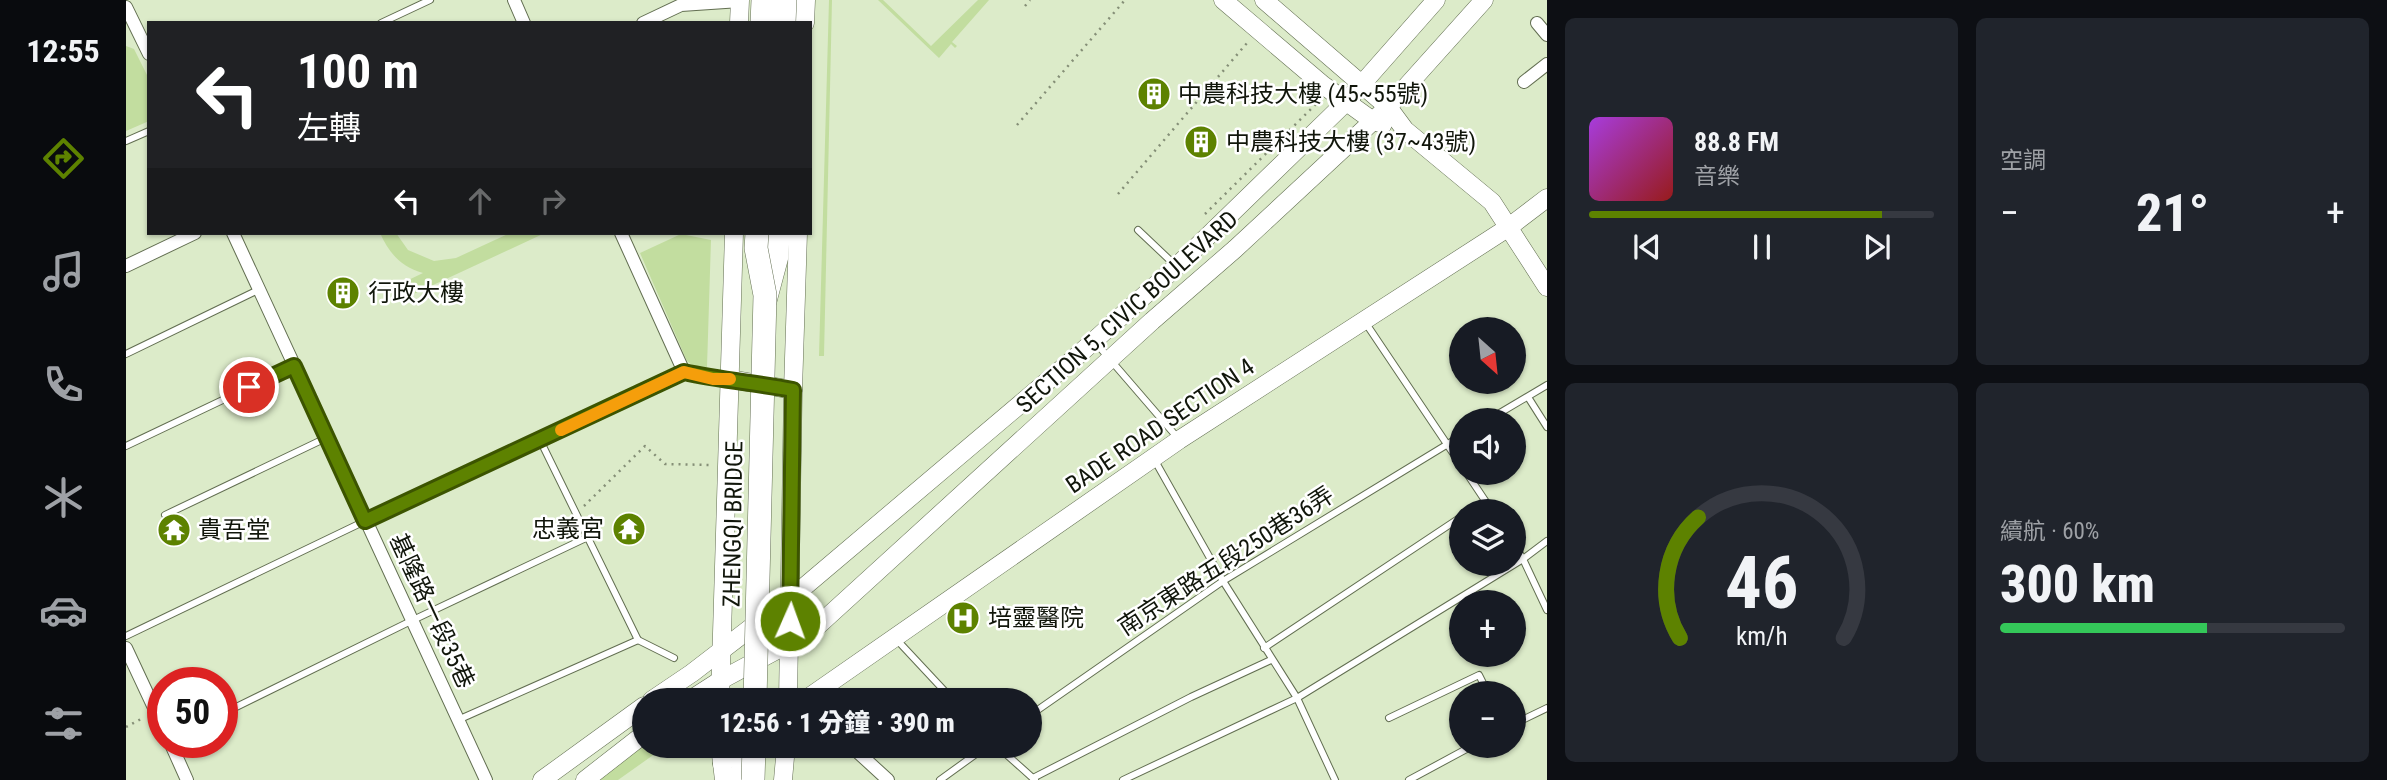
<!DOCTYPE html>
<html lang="zh-TW">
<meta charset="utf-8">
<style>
body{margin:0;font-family:"Roboto Condensed","Noto Sans TC",sans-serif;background:#20242c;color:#f1f3f6;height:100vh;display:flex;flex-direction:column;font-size:26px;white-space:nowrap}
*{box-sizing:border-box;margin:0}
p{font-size:23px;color:#9ea1a6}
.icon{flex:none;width:38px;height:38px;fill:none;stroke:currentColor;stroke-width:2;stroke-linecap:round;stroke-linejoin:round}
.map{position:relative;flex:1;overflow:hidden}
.sheet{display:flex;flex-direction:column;gap:18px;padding:18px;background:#0d0f14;width:840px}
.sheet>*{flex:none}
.top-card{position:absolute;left:21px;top:21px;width:665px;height:214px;border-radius:0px;box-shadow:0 2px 5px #0004;background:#202124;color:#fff;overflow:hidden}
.needle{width:46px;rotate:153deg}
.fabs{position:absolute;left:1323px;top:317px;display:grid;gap:14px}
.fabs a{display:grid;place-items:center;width:77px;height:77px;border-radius:50%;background:#171b24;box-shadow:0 2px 5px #0004;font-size:35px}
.speed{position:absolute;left:21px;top:667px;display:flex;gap:14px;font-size:35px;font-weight:700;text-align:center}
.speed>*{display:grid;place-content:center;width:91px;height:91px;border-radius:50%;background:#171b24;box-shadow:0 2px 5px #0004;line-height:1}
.speed .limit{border:10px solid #d22;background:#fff;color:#111}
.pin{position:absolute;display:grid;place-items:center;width:60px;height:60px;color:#fff;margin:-30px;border:4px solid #fff;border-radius:50%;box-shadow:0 2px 7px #0007}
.me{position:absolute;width:77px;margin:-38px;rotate:2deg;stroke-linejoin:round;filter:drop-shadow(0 0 5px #0008)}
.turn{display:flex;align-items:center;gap:24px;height:147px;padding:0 35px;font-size:32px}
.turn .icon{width:91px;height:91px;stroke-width:2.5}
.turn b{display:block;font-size:49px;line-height:60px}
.lanes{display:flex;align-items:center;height:66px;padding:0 35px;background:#0003;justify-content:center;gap:35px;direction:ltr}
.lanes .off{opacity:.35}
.big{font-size:52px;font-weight:800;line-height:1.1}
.sheet .tile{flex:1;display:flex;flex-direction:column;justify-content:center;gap:10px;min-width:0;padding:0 24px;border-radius:10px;background:#20242c}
.sheet .dial{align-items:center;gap:0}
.dial svg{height:182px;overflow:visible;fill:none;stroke:#363941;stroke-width:7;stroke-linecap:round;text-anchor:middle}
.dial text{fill:#f1f3f6;stroke:none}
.song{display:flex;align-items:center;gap:21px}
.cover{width:84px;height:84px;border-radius:10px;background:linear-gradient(135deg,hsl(280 70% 55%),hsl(0 70% 35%))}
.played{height:7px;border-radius:4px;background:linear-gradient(90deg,#5d8200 85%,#363941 85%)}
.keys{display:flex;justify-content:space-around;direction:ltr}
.heat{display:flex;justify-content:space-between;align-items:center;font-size:38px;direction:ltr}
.charge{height:10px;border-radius:5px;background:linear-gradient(90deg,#34c759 60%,#363941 0)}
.sheet .tiles{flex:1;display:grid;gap:18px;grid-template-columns:repeat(2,1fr)}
.trip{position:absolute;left:506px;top:688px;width:410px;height:70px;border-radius:35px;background:#171b24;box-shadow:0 2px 5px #0004;font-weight:800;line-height:70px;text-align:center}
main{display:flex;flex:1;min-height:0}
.menu{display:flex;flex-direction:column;width:126px;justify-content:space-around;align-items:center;background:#090b0e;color:#9ea1a6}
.menu .icon{width:49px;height:49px}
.menu .on{color:#5d8200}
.menu b{font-size:32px;color:#f1f3f6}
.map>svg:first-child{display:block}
.green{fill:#c2dd9f}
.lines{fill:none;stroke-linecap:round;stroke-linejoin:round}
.lane-casing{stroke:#626e51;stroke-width:8}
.street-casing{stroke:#626e51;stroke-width:14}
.secondary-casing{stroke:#626e51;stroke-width:19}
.highway-casing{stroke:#626e51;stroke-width:24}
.path{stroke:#858f77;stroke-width:2.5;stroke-dasharray:2 5;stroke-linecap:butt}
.lane{stroke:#fff;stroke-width:6}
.street{stroke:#fff;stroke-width:12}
.secondary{stroke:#fff;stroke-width:18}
.highway{stroke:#fff;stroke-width:23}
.highway-bridge-casing{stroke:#626e51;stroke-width:24;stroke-linecap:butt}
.highway-bridge{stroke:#fff;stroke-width:23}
.route-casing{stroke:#3c5400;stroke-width:18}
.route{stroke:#5d8200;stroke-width:12}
.slow{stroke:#f59e0b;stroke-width:12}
.labels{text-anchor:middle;stroke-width:5;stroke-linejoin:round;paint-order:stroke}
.poi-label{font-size:24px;fill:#11160b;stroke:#fff;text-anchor:start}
.street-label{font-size:24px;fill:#11160b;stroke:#fff}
</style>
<main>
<nav class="menu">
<b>12:55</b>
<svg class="icon on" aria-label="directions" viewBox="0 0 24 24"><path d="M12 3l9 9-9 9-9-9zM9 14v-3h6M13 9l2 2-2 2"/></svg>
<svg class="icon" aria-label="music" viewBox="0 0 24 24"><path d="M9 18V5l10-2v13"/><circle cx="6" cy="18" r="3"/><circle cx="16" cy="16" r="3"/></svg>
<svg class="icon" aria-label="phone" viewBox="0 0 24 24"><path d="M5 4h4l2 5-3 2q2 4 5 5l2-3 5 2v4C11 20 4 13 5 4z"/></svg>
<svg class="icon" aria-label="climate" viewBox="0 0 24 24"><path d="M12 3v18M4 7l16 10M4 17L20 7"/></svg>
<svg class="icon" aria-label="car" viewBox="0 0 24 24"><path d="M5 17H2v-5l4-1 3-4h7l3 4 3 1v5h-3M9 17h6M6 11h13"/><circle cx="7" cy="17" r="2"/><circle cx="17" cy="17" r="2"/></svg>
<svg class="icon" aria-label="filters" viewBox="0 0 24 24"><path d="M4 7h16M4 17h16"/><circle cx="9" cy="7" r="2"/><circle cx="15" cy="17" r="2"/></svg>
</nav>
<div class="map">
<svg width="1421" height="780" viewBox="0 0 1421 780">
<rect width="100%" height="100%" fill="#dcebc9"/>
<g class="green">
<path d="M703,0H706L698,356H693Z"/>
<path d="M752,0H757L805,46L852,0H863L826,42L831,46L829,48L825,44L813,58Z"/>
<path d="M0,46L8,49L23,79V121L0,131Z"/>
<path d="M254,233H270L282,250L308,261L330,258L384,233H419L277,299L270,286L297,273C275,267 263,253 254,233Z"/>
<path d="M555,234L585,240L581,367L567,366L561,361L514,253Z"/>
<path d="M518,741V746H540L492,780H467Z"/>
</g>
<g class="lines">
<defs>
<g id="lane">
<path d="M255,23L304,0"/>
<path d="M0,141L23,131"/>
<path d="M1012,230L1049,265"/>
<path d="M1239,322L1335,465"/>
<path d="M969,342L1051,437"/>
<path d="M0,354L132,290"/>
<path d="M558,372L587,378L602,379"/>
<path d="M1402,397L1421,427"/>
<path d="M1362,420L1421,385"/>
<path d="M414,440L512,640"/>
<path d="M0,446L168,366"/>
<path d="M1028,459L1097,581L1171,698L1209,780"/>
<path d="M1340,472L1366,511"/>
<path d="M1344,511L1359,501"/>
<path d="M39,515L202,437"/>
<path d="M1388,544L1397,559L1421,610"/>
<path d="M0,636L239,521"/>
<path d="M512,640L548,658"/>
<path d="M771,640L827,700"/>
<path d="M1138,648L1335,517"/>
<path d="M96,714L287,620L462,537"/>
<path d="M903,716L1097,581L1335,436"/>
<path d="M1263,718L1353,675L1362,693"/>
<path d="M334,719L512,640"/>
<path d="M1388,724L1421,708"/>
<path d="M871,746L909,780"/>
<path d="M907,778L1065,697L1145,660"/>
<path d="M814,780L861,746"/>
<path d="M997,780L1171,698L1397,559L1421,541"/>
<path d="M1283,780L1346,746"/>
</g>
<g id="street">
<path d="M388,0L398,23"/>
<path d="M0,7L23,54"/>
<path d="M517,23L555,5L614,1"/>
<path d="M1411,23L1421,35"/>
<path d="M1398,82L1421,64"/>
<path d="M107,233L360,780"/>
<path d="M0,266L69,233"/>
<path d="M239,521L558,372L495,233"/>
<path d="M0,648L37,727"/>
<path d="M44,742L61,780"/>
<path d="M725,746L762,780"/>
</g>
<g id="secondary">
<path d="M1097,0L1197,85L1247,121L1257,124"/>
<path d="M1138,0L1262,107L1279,130L1366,202L1421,287"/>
<path d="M613,23L614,0"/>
<path d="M679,23L680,0"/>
<path d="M604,379L667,390"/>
<path d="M526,700L566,673L678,587L951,356L1050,267L1221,101L1310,0"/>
<path d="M564,700L595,680L686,631L1026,321L1109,249L1262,107L1358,0"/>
<path d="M594,700L608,233"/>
<path d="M662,700L667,390L672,233"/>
<path d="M679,700L1053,440L1383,227L1421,198"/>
<path d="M594,746L598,780"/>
<path d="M596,764L619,746"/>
<path d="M416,780L518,706"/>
<path d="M459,780L518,734"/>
<path d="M607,780L631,750"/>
<path d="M657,780L660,746"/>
</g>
<g id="highway">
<path d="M636,23L637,0"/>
<path d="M658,23L659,0"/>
<path d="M639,301L651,256L652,233"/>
</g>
</defs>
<use href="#lane" class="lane-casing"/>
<use href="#street" class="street-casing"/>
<use href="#secondary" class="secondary-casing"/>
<use href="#highway" class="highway-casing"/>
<g class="path">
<path d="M899,6L904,0"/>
<path d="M891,125L999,0"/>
<path d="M992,194L1121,43"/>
<path d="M1079,214L1191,103"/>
<path d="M458,506L519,446L539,464L584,465"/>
<path d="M0,727L17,718"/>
</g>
<use href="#lane" class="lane"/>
<use href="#street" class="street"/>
<use href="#secondary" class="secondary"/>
<use href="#highway" class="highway"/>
<defs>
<g id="highway-bridge">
<path d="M629,700L639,295L630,248L631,233"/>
<path d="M627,780L628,746"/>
</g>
</defs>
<use href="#highway-bridge" class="highway-bridge-casing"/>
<use href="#highway-bridge" class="highway-bridge"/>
</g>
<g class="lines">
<defs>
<path id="route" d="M123,387L168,366L239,521L558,372C594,380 630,383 667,390L664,621"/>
</defs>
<use href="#route" class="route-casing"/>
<use href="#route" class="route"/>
<path class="slow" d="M435,430L558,372L587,379H604"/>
</g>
<defs>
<symbol id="building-disc" viewBox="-11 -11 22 22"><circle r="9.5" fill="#5d8200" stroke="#fff"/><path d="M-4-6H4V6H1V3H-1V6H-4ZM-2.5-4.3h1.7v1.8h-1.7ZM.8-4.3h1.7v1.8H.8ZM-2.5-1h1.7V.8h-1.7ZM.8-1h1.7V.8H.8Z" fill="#fff"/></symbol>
<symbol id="temple-disc" viewBox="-11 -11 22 22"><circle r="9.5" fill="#5d8200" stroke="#fff"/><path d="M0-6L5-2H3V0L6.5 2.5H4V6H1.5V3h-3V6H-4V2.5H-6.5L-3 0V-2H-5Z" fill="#fff"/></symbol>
<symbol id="hospital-disc" viewBox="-11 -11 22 22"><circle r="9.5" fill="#5d8200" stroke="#fff"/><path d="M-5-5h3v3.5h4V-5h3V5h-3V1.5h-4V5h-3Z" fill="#fff"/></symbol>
</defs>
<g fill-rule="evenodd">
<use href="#building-disc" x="1009" y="75" width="38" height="38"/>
<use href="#building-disc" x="1056" y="123" width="38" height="38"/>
<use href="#building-disc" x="198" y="274" width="38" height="38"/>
<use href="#temple-disc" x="484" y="510" width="38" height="38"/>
<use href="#temple-disc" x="29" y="511" width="38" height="38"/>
<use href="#hospital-disc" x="818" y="599" width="38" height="38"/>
</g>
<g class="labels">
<g class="poi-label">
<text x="1052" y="102">中農科技大樓 (45~55號)</text>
<text x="1100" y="150">中農科技大樓 (37~43號)</text>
<text x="242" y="301">行政大樓</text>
<text x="478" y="537" text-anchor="end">忠義宮</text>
<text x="72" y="538">貴吾堂</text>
<text x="862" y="626">培靈醫院</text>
</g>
<g class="street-label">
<text transform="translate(1001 312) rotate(-42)" y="8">SECTION 5, CIVIC BOULEVARD</text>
<text transform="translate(1034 426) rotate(-34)" y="8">BADE ROAD SECTION 4</text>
<text transform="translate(607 524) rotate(-89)" y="8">ZHENGQI BRIDGE</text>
<text transform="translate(1100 561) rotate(-33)" y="8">南京東路五段250巷36弄</text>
<text transform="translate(306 611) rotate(65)" y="8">基隆路一段35巷</text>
</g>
</g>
</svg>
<div class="fabs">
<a><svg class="needle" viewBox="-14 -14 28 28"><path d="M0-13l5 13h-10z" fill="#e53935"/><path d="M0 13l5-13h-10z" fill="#9ea1a6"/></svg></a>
<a><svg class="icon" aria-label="sound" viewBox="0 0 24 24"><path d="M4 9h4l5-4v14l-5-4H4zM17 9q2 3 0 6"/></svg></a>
<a><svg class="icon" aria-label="layers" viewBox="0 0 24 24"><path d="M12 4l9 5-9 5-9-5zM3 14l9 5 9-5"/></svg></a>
<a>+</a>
<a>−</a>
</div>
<div class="speed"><div class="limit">50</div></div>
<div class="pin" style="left:123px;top:387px;background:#d93025"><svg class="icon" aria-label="arrive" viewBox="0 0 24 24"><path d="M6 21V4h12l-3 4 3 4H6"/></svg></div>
<svg class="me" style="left:664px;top:621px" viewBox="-20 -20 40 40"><circle r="17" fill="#5d8200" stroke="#fff" stroke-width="3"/><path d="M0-11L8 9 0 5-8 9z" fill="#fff"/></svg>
<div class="trip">12:56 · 1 分鐘 · 390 m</div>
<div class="top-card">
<div class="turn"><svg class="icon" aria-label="left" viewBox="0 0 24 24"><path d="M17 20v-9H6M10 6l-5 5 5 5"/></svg><div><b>100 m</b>左轉</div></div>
<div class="lanes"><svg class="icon" aria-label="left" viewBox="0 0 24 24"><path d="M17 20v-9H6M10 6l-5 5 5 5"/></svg><svg class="icon off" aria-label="ahead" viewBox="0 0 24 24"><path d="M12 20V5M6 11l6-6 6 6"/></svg><svg class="icon off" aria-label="right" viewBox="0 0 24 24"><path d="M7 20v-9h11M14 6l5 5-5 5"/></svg></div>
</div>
</div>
<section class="sheet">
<div class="tiles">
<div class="tile">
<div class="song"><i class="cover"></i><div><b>88.8 FM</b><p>音樂</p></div></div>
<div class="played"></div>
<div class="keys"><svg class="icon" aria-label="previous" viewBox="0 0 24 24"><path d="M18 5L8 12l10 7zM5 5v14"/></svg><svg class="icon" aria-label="pause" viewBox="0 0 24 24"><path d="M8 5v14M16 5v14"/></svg><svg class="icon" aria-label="next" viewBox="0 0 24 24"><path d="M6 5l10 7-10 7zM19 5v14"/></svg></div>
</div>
<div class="tile"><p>空調</p>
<div class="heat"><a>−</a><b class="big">21°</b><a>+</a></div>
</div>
<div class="tile dial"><svg viewBox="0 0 100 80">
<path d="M14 69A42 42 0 1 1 86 69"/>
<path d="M14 69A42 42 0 0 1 22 16" stroke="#5d8200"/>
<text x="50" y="56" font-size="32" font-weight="700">46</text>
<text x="50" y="72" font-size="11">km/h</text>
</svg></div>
<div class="tile"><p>續航 · 60%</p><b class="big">300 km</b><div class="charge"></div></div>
</div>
</section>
</main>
